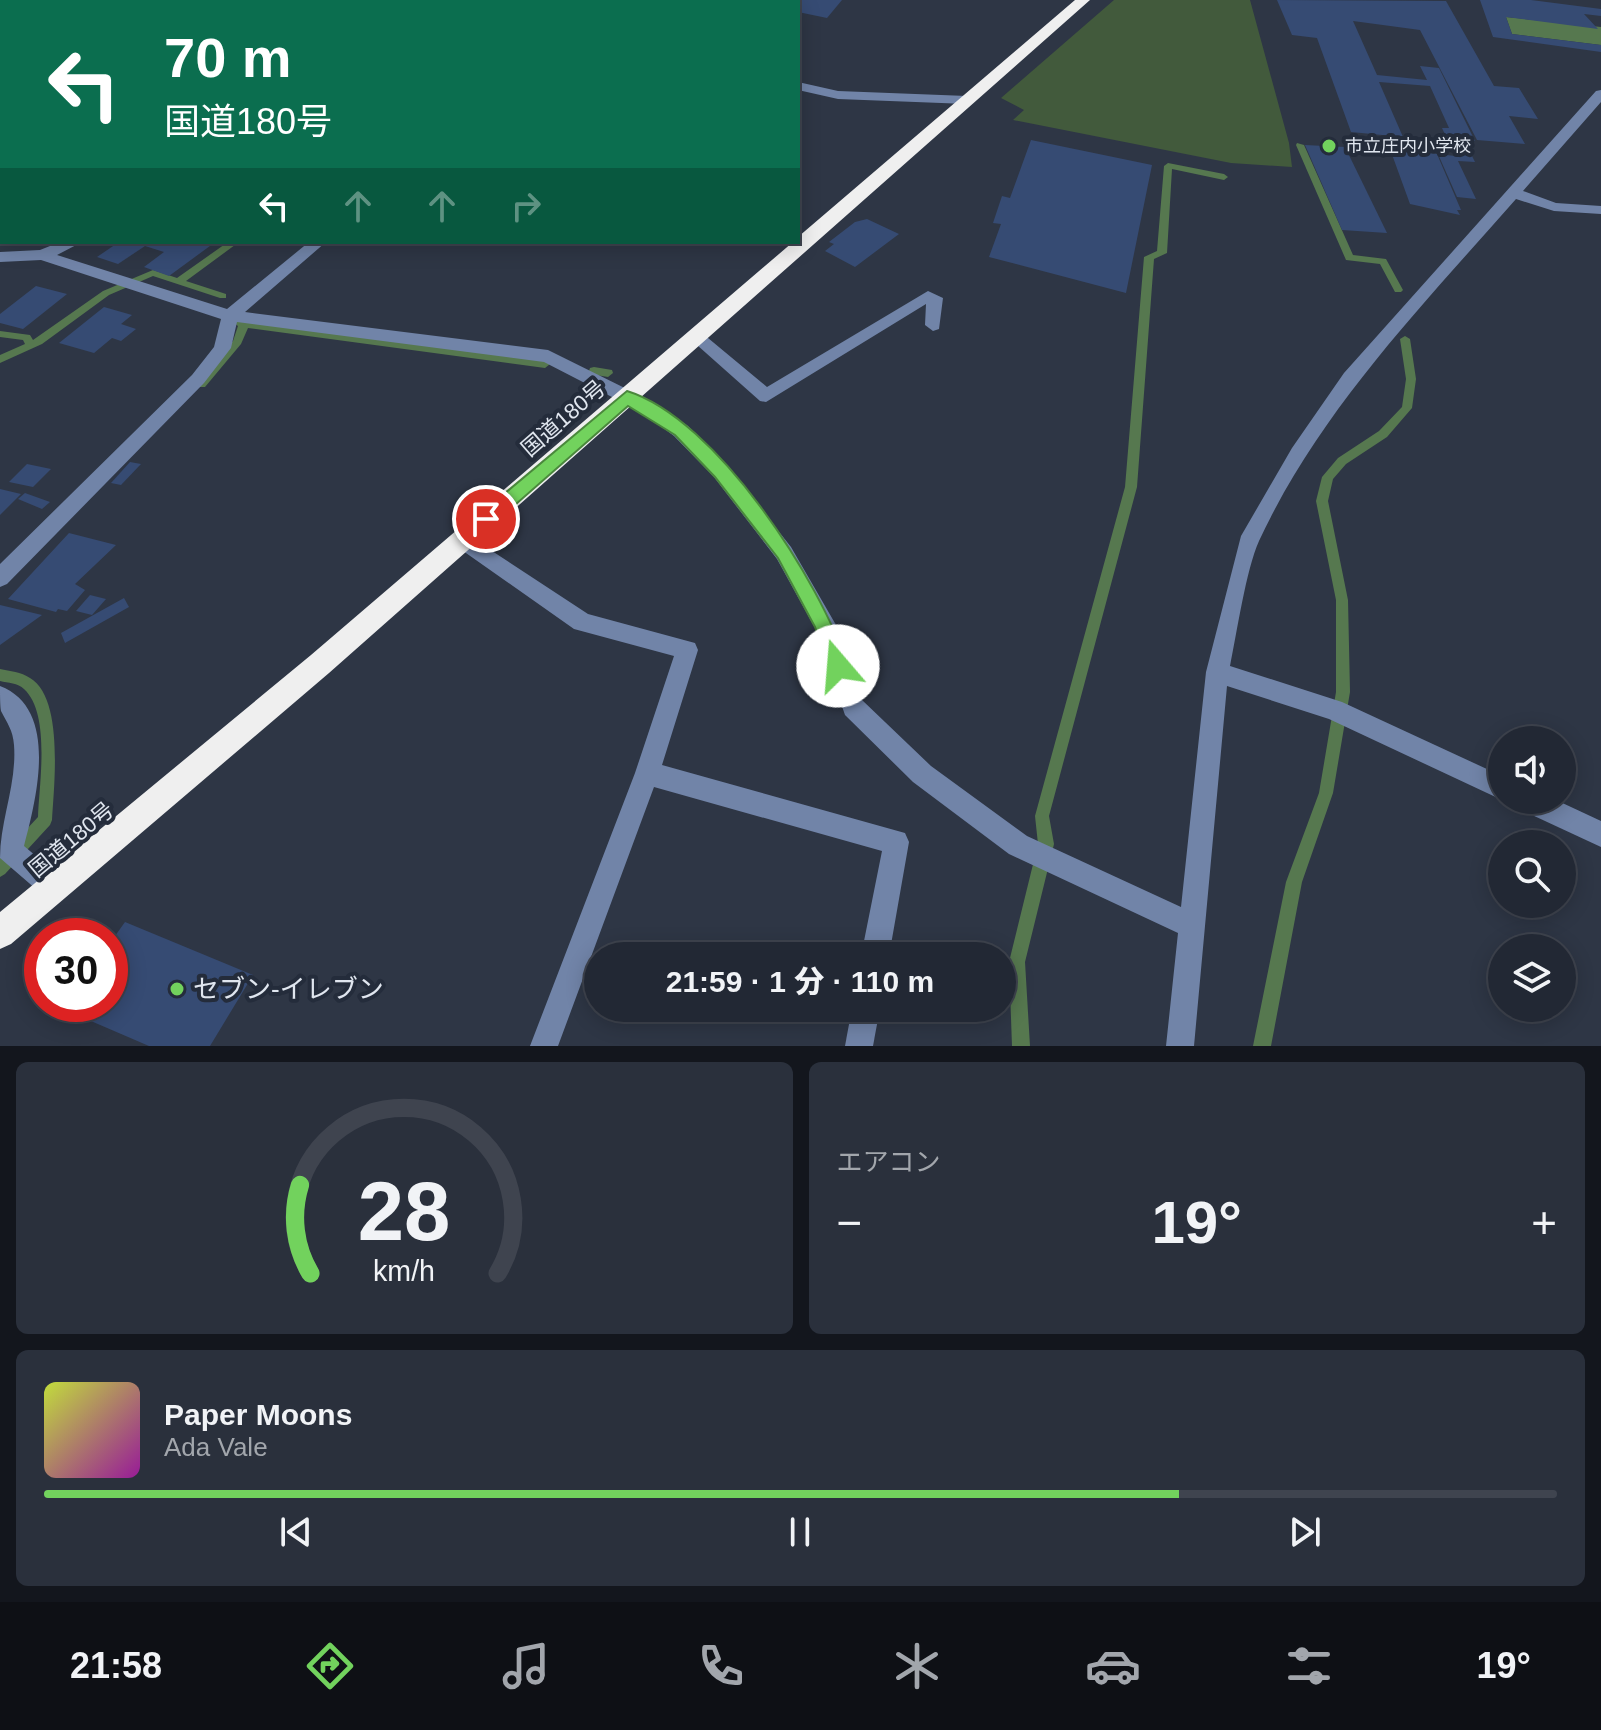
<!DOCTYPE html>
<html lang="ja">
<meta charset="utf-8">
<style>
body{margin:0;font-family:Helvetica,"Noto Sans JP",sans-serif;background:#2a303c;color:#f1f3f6;height:100vh;display:flex;flex-direction:column;font-size:30px;white-space:nowrap}
*{box-sizing:border-box;margin:0}
p{font-size:26px;color:#a2a6ac}
.icon{flex:none;width:44px;height:44px;fill:none;stroke:currentColor;stroke-width:2;stroke-linecap:round;stroke-linejoin:round}
.map{position:relative;height:1046px;overflow:hidden}
.details{display:flex;flex-direction:column;gap:16px;padding:16px;background:#13161d;flex:1}
.details>*{flex:none}
.top-card{position:absolute;left:0px;top:0px;width:800px;height:244px;box-shadow:0 4px 20px #0003,0 0 0 2px #3f444f;background:#0b6e4f;color:#fff;overflow:hidden}
.buttons{position:absolute;left:1488px;top:726px;display:grid;gap:16px}
.buttons a{display:grid;place-items:center;width:88px;height:88px;border-radius:50%;background:#222834;box-shadow:0 4px 20px #0003,0 0 0 2px #3f444f;font-size:40px}
.speed{position:absolute;left:24px;top:918px;display:flex;gap:16px;font-size:40px;font-weight:700;text-align:center}
.speed>*{display:grid;place-content:center;width:104px;height:104px;border-radius:50%;background:#222834;box-shadow:0 4px 20px #0003,0 0 0 2px #3f444f;line-height:1}
.speed .limit{border:12px solid #d22;background:#fff;color:#111}
.pin{position:absolute;display:grid;place-items:center;width:68px;height:68px;color:#fff;margin:-34px;border:4px solid #fff;border-radius:50%;box-shadow:0 2px 8px #0007}
.me{position:absolute;width:88px;margin:-44px;rotate:342deg;stroke-linejoin:round;filter:drop-shadow(0 0 6px #0008)}
.turn{display:flex;align-items:center;gap:28px;height:168px;padding:0 32px;font-size:36px}
.turn .icon{width:104px;height:104px;stroke-width:2.5}
.turn b{display:block;font-size:56px;line-height:68px}
.lanes{display:flex;align-items:center;height:76px;padding:0 32px;background:#0003;justify-content:center;gap:40px;direction:ltr}
.lanes .off{opacity:.35}
.big{font-size:60px;font-weight:800;line-height:1.1}
.details .tile{flex:1;display:flex;flex-direction:column;justify-content:center;gap:12px;min-width:0;padding:0 28px;border-radius:12px;background:#2a303c}
.details .dial{align-items:center;gap:0}
.dial svg{height:208px;overflow:visible;fill:none;stroke:#3f444f;stroke-width:7;stroke-linecap:round;text-anchor:middle}
.dial text{fill:#f1f3f6;stroke:none}
.song{display:flex;align-items:center;gap:24px}
.cover{width:96px;height:96px;border-radius:12px;background:linear-gradient(135deg,hsl(70 70% 55%),hsl(300 70% 35%))}
.played{height:8px;border-radius:4px;background:linear-gradient(90deg,#72d25d 75%,#3f444f 75%)}
.keys{display:flex;justify-content:space-around;direction:ltr}
.heat{display:flex;justify-content:space-between;align-items:center;font-size:44px;direction:ltr}
.details .tiles{flex:1;display:grid;gap:16px;grid-template-columns:1fr 1fr}
.tile:last-child{grid-column:span 2}
.trip{position:absolute;left:584px;top:942px;width:432px;height:80px;border-radius:40px;background:#222834;box-shadow:0 4px 20px #0003,0 0 0 2px #3f444f;font-weight:800;line-height:80px;text-align:center}
.dock{display:flex;height:128px;justify-content:space-around;align-items:center;background:#0e1015;color:#a2a6ac}
.dock .icon{width:56px;height:56px}
.dock .active{color:#72d25d}
.dock b{font-size:36px;color:#f1f3f6}
.map>svg:first-child{display:block}
.green{fill:#425a3c}
.water{fill:#56784f}
.lines{fill:none;stroke-linecap:round;stroke-linejoin:round}
.stream{fill:#56784f;fill-rule:evenodd}
.building{fill:#364b73}
.path{stroke:#666e7b;stroke-width:3;stroke-dasharray:3 4;stroke-linecap:butt}
.minor{fill:#7184a8;fill-rule:evenodd}
.highway{fill:#efefef;fill-rule:evenodd}
.rail{stroke:#c9d0d9;stroke-width:4;stroke-dasharray:6 6;stroke-linecap:butt}
.route{fill:#72d25d;stroke:#4a883c;stroke-width:2}
.poi-dot{fill:#72d25d;stroke:#242c3b;stroke-width:3}
.labels{text-anchor:middle;stroke-width:8;stroke-linejoin:round;paint-order:stroke}
.far-poi-label{font-size:18px;fill:#e0e6ef;stroke:#242c3b;text-anchor:start}
.street-label{font-size:22px;fill:#e0e6ef;stroke:#242c3b}
.near-poi-label{font-size:26px;fill:#e0e6ef;stroke:#242c3b;text-anchor:start}
</style>
<div class="map">
<svg width="1601" height="1046" viewBox="0 0 1601 1046">
<rect width="100%" height="100%" fill="#2e3645"/>
<path class="green" d="M1114,0H1250L1289,143L1292,167L1231,163L1013,120L1024,110L1001,98Z"/>
<path class="water" d="M1506,17L1601,27V45L1512,34Z"/>
<g class="lines">
<g class="stream">
<path d="M17,0H25L24,2H16Z"/>
<path d="M228,0H239L242,2H231Z"/>
<rect x="0" y="12" width="2" height="5"/>
<path d="M1297,143L1304,145L1353,255L1386,259L1403,290L1401,292H1395L1380,264L1346,260L1296,145Z"/>
<path d="M1168,163L1224,174L1228,177L1224,180L1172,169L1167,253L1154,259L1137,487L1049,816L1054,844L1025,962L1030,1046H1012L1009,962L1038,844L1035,816L1125,487L1144,257L1157,251L1164,166Z"/>
<path d="M228,242H239L186,281L226,294V298H220L153,276L109,295L42,344L0,363V355L25,344L23,340L0,337V331L30,335L33,340L103,291L153,270L177,278Z"/>
<path d="M239,320L545,360L550,364L545,368L248,328L241,344L205,387H197L196,384L197,381L233,341L238,326L234,323Z"/>
<path d="M1405,336L1410,339L1416,379L1412,408L1387,437L1346,464L1333,479L1328,501L1348,600L1350,692L1333,793L1302,882L1271,1046H1253L1286,882L1319,793L1336,692V600L1316,501L1322,477L1338,458L1379,431L1402,407L1406,379L1400,339Z"/>
<path d="M594,367L612,370L613,373L608,377L590,374L589,371L590,368Z"/>
<path d="M0,669C10,671 21,672 30,678C64,698 54,785 52,820L50,825L5,874L0,877V858L38,817C39,784 51,714 24,689C18,683 8,683 0,681Z"/>
</g>
</g>
<g class="building">
<path d="M798,0H842L827,18L798,12Z"/>
<path d="M1277,0L1446,1L1494,86L1519,88L1538,119L1509,116L1525,144L1477,140L1420,30L1353,21L1377,75L1427,80L1420,66L1439,68L1475,141L1464,140L1475,162L1458,161L1476,199L1457,197L1438,154L1455,156L1442,128H1449L1430,86L1379,82L1403,137L1351,132L1317,38L1292,35Z"/>
<path d="M1480,0H1531L1601,9V16L1584,14L1598,29L1506,17L1512,34L1601,45V52L1493,37Z"/>
<path d="M1031,140L1152,165L1126,293L989,257L1001,224L993,223L1002,196L1010,198Z"/>
<path d="M1305,145L1345,147L1387,233L1342,230Z"/>
<path d="M1390,149L1437,154L1461,210H1457L1460,215L1410,204Z"/>
<path d="M867,219L899,234L855,267L825,251L834,244L829,242L855,222Z"/>
<path d="M119,242H211L214,243L169,276L144,267L164,252L145,246L118,264L97,257Z"/>
<path d="M36,286L67,294L23,329L0,323V314Z"/>
<path d="M104,307L132,315L121,324L136,329L121,341L112,338L94,353L59,343Z"/>
<path d="M130,462L141,464L121,485L111,483Z"/>
<path d="M27,464L51,469L33,487L9,482Z"/>
<path d="M0,489L21,494L0,515Z"/>
<path d="M25,493L50,502L42,509L18,499Z"/>
<path d="M69,533L116,545L75,584L85,590L67,611L58,609L56,612L8,599Z"/>
<path d="M90,595L106,599L92,615L76,611Z"/>
<path d="M124,598L129,607L65,643L61,633Z"/>
<path d="M0,605L42,615L0,645Z"/>
<path d="M125,922L253,975L210,1046H149L63,1009L66,1004H110V943Z"/>
</g>
<g class="lines">
<path class="path" d="M27,2L30,0"/>
<g class="minor">
<path d="M798,82L838,91L967,96L973,100L967,104L838,99L798,90Z"/>
<path d="M1601,90V102L1523,191L1556,203L1601,206V214L1554,211L1516,199C1422,306 1320,410 1259,541C1246,570 1237,632 1230,666L1342,702L1502,776V800L1329,719L1227,686L1194,1046H1166L1178,933L1009,854L913,782L845,715L815,628L777,559L714,477L674,436L643,413L544,362L237,322L231,348L204,383L7,584L0,587V564L192,375L214,347L221,319L41,260L0,262V252L40,250L60,242H82L57,255L227,309L309,242H326L245,312L548,350L655,403L688,426L728,467L791,547L836,625L862,700L931,766L1027,836L1181,907L1206,672L1241,536L1292,448L1344,373L1596,91Z"/>
<path d="M928,291L943,298L939,329L933,331L925,325L926,304L766,402L760,401L688,337L696,331L702,333L767,387Z"/>
<path d="M463,532L588,614L695,643L698,650L662,765L905,833L909,842L889,956H861L882,851L654,787L558,1046H530L635,773L674,656L574,629L456,546L453,540L456,534Z"/>
<path d="M0,686C60,709 36,800 24,846L62,878L66,887L62,896L53,900L44,896L0,858C0,820 17,784 14,745C13,730 7,723 1,711C0,706 0,693 0,686Z"/>
<path d="M1516,800H1556L1601,821V847L1519,809Z"/>
<path d="M852,1008H880L873,1046H845Z"/>
</g>
<path class="highway" d="M1075,0H1090L329,673L11,944L0,949V912L311,655L793,242H798V237Z"/>
<path class="rail" d="M397,2L403,0"/>
</g>
<path class="route" d="M627,391C717,419 820,581 848,666L845,673H831L815,627L778,558L715,477L675,435L628,406L492,525H480V514Z"/>
<g class="poi-dot">
<circle cx="1329" cy="146" r="8"/>
<circle cx="177" cy="989" r="8"/>
</g>
<g class="labels">
<g class="far-poi-label">
<text x="1345" y="152">市立庄内小学校</text>
</g>
<g class="street-label">
<text transform="translate(563 418) rotate(-41)" y="8">国道180号</text>
<text transform="translate(71 839) rotate(-40)" y="8">国道180号</text>
</g>
<g class="near-poi-label">
<text x="193" y="998">セブン-イレブン</text>
</g>
</g>
</svg>
<div class="buttons">
<a><svg class="icon" aria-label="sound" viewBox="0 0 24 24"><path d="M4 9h4l5-4v14l-5-4H4zM17 9q2 3 0 6"/></svg></a>
<a><svg class="icon" aria-label="search" viewBox="0 0 24 24"><circle cx="10" cy="10" r="6"/><path d="M15 15l6 6"/></svg></a>
<a><svg class="icon" aria-label="layers" viewBox="0 0 24 24"><path d="M12 4l9 5-9 5-9-5zM3 14l9 5 9-5"/></svg></a>
</div>
<div class="speed"><div class="limit">30</div></div>
<div class="pin" style="left:486px;top:519px;background:#d93025"><svg class="icon" aria-label="arrive" viewBox="0 0 24 24"><path d="M6 21V4h12l-3 4 3 4H6"/></svg></div>
<svg class="me" style="left:838px;top:666px" viewBox="-20 -20 40 40"><circle r="19" fill="#fff"/><path d="M0-13L10 11 0 6-10 11z" fill="#72d25d"/></svg>
<div class="trip">21:59 · 1 分 · 110 m</div>
<div class="top-card">
<div class="turn"><svg class="icon" aria-label="left" viewBox="0 0 24 24"><path d="M17 20v-9H6M10 6l-5 5 5 5"/></svg><div><b>70 m</b>国道180号</div></div>
<div class="lanes"><svg class="icon" aria-label="left" viewBox="0 0 24 24"><path d="M17 20v-9H6M10 6l-5 5 5 5"/></svg><svg class="icon off" aria-label="ahead" viewBox="0 0 24 24"><path d="M12 20V5M6 11l6-6 6 6"/></svg><svg class="icon off" aria-label="ahead" viewBox="0 0 24 24"><path d="M12 20V5M6 11l6-6 6 6"/></svg><svg class="icon off" aria-label="right" viewBox="0 0 24 24"><path d="M7 20v-9h11M14 6l5 5-5 5"/></svg></div>
</div>
</div>
<section class="details">
<div class="tiles">
<div class="tile dial"><svg viewBox="0 0 100 80">
<path d="M14 69A42 42 0 1 1 86 69"/>
<path d="M14 69A42 42 0 0 1 10 35" stroke="#72d25d"/>
<text x="50" y="56" font-size="32" font-weight="700">28</text>
<text x="50" y="72" font-size="11">km/h</text>
</svg></div>
<div class="tile"><p>エアコン</p>
<div class="heat"><a>−</a><b class="big">19°</b><a>+</a></div>
</div>
<div class="tile">
<div class="song"><i class="cover"></i><div><b>Paper Moons</b><p>Ada Vale</p></div></div>
<div class="played"></div>
<div class="keys"><svg class="icon" aria-label="previous" viewBox="0 0 24 24"><path d="M18 5L8 12l10 7zM5 5v14"/></svg><svg class="icon" aria-label="pause" viewBox="0 0 24 24"><path d="M8 5v14M16 5v14"/></svg><svg class="icon" aria-label="next" viewBox="0 0 24 24"><path d="M6 5l10 7-10 7zM19 5v14"/></svg></div>
</div>
</div>
</section>
<nav class="dock">
<b>21:58</b>
<svg class="icon active" aria-label="directions" viewBox="0 0 24 24"><path d="M12 3l9 9-9 9-9-9zM9 14v-3h6M13 9l2 2-2 2"/></svg>
<svg class="icon" aria-label="music" viewBox="0 0 24 24"><path d="M9 18V5l10-2v13"/><circle cx="6" cy="18" r="3"/><circle cx="16" cy="16" r="3"/></svg>
<svg class="icon" aria-label="phone" viewBox="0 0 24 24"><path d="M5 4h4l2 5-3 2q2 4 5 5l2-3 5 2v4C11 20 4 13 5 4z"/></svg>
<svg class="icon" aria-label="climate" viewBox="0 0 24 24"><path d="M12 3v18M4 7l16 10M4 17L20 7"/></svg>
<svg class="icon" aria-label="car" viewBox="0 0 24 24"><path d="M5 17H2v-5l4-1 3-4h7l3 4 3 1v5h-3M9 17h6M6 11h13"/><circle cx="7" cy="17" r="2"/><circle cx="17" cy="17" r="2"/></svg>
<svg class="icon" aria-label="filters" viewBox="0 0 24 24"><path d="M4 7h16M4 17h16"/><circle cx="9" cy="7" r="2"/><circle cx="15" cy="17" r="2"/></svg>
<b>19°</b>
</nav>
